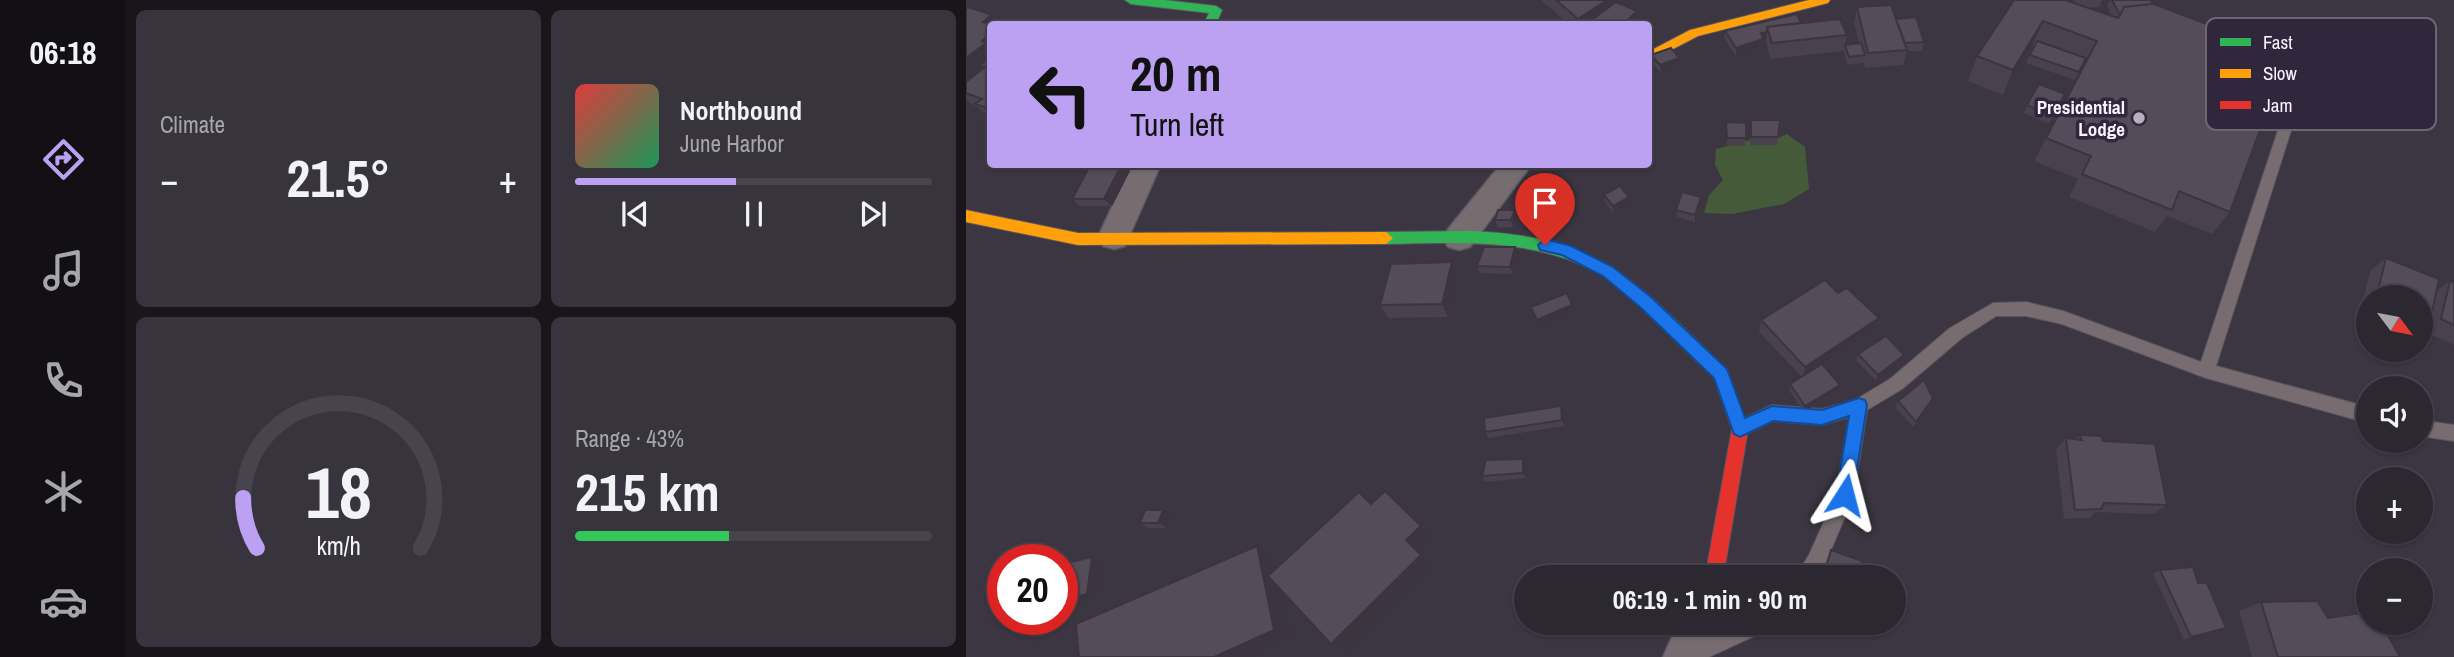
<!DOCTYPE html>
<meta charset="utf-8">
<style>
body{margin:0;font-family:"Archivo Narrow",sans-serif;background:#38343d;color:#f1f3f6;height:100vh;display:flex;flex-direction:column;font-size:26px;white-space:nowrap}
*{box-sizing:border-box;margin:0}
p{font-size:23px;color:#a6a6ab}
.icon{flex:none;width:38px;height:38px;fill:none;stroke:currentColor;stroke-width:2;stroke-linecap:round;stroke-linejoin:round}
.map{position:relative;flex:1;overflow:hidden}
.sheet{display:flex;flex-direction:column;gap:10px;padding:10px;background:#18161b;width:840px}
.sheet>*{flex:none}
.hud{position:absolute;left:21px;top:21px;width:665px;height:147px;border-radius:7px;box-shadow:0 2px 5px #0004,0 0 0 2px #48444d;background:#bca0f2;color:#111;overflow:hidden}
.needle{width:46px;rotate:122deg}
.fabs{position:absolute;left:1390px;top:285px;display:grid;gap:14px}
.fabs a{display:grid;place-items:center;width:77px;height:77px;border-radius:50%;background:#2c2831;box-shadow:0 2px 5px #0004,0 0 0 2px #48444d;font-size:35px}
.speed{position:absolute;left:21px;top:544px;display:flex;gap:14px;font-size:35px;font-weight:700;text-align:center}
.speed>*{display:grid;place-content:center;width:91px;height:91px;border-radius:50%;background:#2c2831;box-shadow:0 2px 5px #0004,0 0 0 2px #48444d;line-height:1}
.speed .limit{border:10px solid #d22;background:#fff;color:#111}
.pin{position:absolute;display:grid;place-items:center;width:60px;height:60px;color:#fff;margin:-72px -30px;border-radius:50% 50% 50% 0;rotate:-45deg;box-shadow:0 0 7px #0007}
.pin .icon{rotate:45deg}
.me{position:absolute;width:77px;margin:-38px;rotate:9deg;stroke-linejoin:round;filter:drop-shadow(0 0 5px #0008)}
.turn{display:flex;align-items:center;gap:24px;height:147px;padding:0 28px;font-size:32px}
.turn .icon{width:91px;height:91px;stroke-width:2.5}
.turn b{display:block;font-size:49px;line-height:60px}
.big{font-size:52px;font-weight:800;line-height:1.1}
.sheet .tile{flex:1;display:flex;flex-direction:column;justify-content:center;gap:10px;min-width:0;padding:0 24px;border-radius:10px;background:#38343d}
.sheet .dial{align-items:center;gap:0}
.dial svg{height:182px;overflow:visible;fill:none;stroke:#48444d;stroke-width:7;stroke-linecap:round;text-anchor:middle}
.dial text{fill:#f1f3f6;stroke:none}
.song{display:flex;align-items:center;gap:21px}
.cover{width:84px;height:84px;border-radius:10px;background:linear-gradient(135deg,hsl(0 70% 55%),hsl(150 70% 35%))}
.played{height:7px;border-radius:4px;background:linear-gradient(90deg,#bca0f2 45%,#48444d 45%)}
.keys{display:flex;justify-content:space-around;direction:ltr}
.heat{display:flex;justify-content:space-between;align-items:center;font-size:38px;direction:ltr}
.charge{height:10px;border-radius:5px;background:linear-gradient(90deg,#34c759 43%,#48444d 0)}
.sheet .tiles{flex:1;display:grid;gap:10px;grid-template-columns:repeat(2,1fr)}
.trip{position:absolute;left:548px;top:565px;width:392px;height:70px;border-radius:35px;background:#2c2831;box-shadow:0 2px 5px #0004,0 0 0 2px #48444d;font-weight:800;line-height:70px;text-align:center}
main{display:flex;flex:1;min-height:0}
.tabs{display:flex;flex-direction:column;width:126px;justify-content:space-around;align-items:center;background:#121014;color:#a6a6ab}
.tabs .icon{width:49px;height:49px}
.tabs .on{color:#bca0f2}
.tabs b{font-size:32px;color:#f1f3f6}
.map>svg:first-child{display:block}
.green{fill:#455a39}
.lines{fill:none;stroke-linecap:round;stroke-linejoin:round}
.lane-casing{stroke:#59555e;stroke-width:2}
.street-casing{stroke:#59555e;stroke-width:3}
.fast-casing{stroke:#59555e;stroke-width:2}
.slow-casing{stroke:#59555e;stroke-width:2}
.jam-casing{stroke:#59555e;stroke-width:2}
.lane{fill:#776d71;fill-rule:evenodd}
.street{fill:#776d71;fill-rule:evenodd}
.fast{fill:#30b455;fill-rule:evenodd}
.slow{fill:#ff9f0a;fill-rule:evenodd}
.jam{fill:#e5322d;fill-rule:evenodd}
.wall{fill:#49414d}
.shaded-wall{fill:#3c353f}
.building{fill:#554c5a;stroke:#3c353f;stroke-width:2}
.route{fill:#1a73e8;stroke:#114b97;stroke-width:2}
.poi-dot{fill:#b6b0bc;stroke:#31273c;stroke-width:2.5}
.labels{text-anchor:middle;stroke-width:7;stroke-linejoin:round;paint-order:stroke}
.poi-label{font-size:19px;font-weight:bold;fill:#f8f2fe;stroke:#31273c;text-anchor:end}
.key{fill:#31273c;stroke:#6d6476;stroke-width:2}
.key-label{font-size:19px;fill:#f8f2fe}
</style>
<main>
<nav class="tabs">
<b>06:18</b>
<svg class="icon on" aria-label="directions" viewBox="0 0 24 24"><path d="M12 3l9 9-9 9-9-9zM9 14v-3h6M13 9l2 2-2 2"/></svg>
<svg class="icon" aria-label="music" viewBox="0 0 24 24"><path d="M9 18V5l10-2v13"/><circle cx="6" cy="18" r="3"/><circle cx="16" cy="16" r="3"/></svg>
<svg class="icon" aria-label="phone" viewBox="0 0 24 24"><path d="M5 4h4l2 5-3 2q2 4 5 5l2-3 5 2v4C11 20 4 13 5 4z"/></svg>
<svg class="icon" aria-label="climate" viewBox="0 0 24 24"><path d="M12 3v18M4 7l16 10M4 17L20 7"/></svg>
<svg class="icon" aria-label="car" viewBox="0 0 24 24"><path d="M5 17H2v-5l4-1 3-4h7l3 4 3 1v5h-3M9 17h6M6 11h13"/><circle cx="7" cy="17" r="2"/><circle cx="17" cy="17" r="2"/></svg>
</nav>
<section class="sheet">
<div class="tiles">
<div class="tile"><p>Climate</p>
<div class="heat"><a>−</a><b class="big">21.5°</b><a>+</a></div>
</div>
<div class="tile">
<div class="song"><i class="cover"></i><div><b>Northbound</b><p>June Harbor</p></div></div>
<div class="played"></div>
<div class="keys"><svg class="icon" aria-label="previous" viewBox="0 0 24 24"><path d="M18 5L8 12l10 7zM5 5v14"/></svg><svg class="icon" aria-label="pause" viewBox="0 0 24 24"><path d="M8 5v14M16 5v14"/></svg><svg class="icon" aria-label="next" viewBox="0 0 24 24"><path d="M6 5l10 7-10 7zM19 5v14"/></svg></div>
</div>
<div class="tile dial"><svg viewBox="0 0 100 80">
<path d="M14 69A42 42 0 1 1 86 69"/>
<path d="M14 69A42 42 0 0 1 8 47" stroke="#bca0f2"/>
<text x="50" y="56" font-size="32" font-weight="700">18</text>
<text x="50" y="72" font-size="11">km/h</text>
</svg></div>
<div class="tile"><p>Range · 43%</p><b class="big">215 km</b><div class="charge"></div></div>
</div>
</section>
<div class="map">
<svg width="1488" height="657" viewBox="0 0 1488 657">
<rect width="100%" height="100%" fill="#3b3641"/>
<path class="green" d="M821,134L839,147L843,189L818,204L766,214L738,213L743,195L757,180L749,165L750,149L788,139L805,141Z"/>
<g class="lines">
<defs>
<g id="lane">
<path d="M1344,48L1350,52L1250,366L1402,407V423L1240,378L1096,324L1060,316H1030L996,338L936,389L901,410L888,495L857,569L850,578H829L843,555L870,495L883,417L856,425L807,421L774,437L768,435L766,429L768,423L806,405L856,409L889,400L924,379L984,328L1027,303L1060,302L1097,311L1235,362L1338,52Z"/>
<path d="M1454,420L1488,425V441L1454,436Z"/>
<path d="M773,623H804L801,630L743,657H711L714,650Z"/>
</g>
<g id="street">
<path d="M166,164H195L159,246L148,249L137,246L132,237Z"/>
<path d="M535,164H566L504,247L493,250L482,247L477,238L482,229Z"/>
<path d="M712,623H752L739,657H697Z"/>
</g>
<g id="fast">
<path d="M159,0H198L250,6L256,10L250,24H238L243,13L165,4Z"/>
<path d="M506,231C626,237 660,271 743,352L745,357L743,362L737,364L731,362C705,335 680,306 649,284C582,236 499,243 420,244L413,238L420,232Z"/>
</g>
<g id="slow">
<path d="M843,0H864L862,3L732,36L682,62V52L724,30Z"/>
<path d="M0,210L112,233L420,232L427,238L420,244L112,245L0,222Z"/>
</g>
<path id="jam" d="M737,350L761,369L782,429L757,578H739L766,429L748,378L729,357L731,352Z"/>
</defs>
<use href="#lane" class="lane-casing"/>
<use href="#street" class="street-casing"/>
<use href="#fast" class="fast-casing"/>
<use href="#slow" class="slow-casing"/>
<use href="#jam" class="jam-casing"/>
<use href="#lane" class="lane"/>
<use href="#street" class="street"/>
<use href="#fast" class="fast"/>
<use href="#slow" class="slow"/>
<use href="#jam" class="jam"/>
</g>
<g class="wall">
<path d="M575,0H650V2L671,11V19L667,24H603Z"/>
<path d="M1108,0H1136L1133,7L1122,8L1146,16L1141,6L1144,0H1187L1185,4L1257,30L1263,21L1279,50L1273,58L1269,57L1251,86L1264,212L1246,234L1201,216L1189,232L1103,197L1112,179L1068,161L1118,65H1117L1109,80L1060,63L1068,47L1066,46L1037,95L1002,81L1011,56L1109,3Z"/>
<path d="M891,7L930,19L958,42L956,51H941L937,65L899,68L898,62L897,63L881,65L878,51L804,59L800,40L797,41L796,47L770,56L759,40V31L835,23L881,35L879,45L893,43L888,23Z"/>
<path d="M0,9L26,15L35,24H24V119L12,107L6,105L0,99Z"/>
<path d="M685,55L713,58V66L695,73L686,63Z"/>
<path d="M1099,94L1083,124L1058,113L1061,105Z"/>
<path d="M785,120H814L811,145H784Z"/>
<path d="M760,122L780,123L779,146L761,145Z"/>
<path d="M91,164H114L113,167Z"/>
<path d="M156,164H159L158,165L164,171L146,206H114L106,199Z"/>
<path d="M638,195L663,197L664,204L648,214L639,202Z"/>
<path d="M735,197V205L729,222L711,217L710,210Z"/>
<path d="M551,217L547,227L532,228L529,220Z"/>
<path d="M549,247L552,254L547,274L514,273L511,266Z"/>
<path d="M1420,258L1470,291L1484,281L1488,283V345L1457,331L1459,321L1454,325V298H1402V310L1395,308L1404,271Z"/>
<path d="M486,262L492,275L482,317L422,318L414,305Z"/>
<path d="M872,293L913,318L908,330L857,365L872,391L838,412L823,390L824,384L836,377L793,332L795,320Z"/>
<path d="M892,354L938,355L936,361L910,381L890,360Z"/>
<path d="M932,401L964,404L947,427L929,407Z"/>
<path d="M597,412L598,426L522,438L519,432Z"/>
<path d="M1113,435L1137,441L1201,505L1188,514L1130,512L1124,518L1098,519L1090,449L1100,438L1109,439Z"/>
<path d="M560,464V478L519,482L516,476Z"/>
<path d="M206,515L201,528H182L174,523Z"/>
<path d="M1194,570L1232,583L1251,632L1218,640L1187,574Z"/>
<path d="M1295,602L1362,618L1434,657H1286L1273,611Z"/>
</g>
<g class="shaded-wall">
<path d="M641,0H650L651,10L630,24H613L612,19Z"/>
<path d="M671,11V19L667,24H657Z"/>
<path d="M26,15L35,24H24L17,22Z"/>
<path d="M1077,21L1066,46L1037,95L1047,70Z"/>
<path d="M801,32L800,40L797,41L796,47L770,56V48L795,33Z"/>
<path d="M24,34V73L19,67L14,65L24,76L0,93V58Z"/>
<path d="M713,58V66L695,73L694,65Z"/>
<path d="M1266,64L1249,88L1230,95L1246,70Z"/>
<path d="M156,164H158L164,171L146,206L138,199Z"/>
<path d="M663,197L664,204L648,214L647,206Z"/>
<path d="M735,197V205L729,222V215Z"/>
<path d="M549,210L551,217L547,227L545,220Z"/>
<path d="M549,247L552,254L547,274L544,267Z"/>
<path d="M486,262L492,275L482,317L476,304Z"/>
<path d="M606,305L607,311L573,326L571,320Z"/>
<path d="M913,318L908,330L837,378L839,367Z"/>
<path d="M938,355L936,361L910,381L912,375Z"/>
<path d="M874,385L872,391L838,412L839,406Z"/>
<path d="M595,406L597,412L598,426L596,420Z"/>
<path d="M557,459L560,464V478L557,473Z"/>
<path d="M197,510L206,515L201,528L192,523Z"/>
<path d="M455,526L466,537L452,551L467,565L381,652L365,644L440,540Z"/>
<path d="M291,546L308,557L326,637L284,657H248Z"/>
<path d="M126,557L136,562L131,598L96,606V600Z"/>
<path d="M1260,628L1251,632L1218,640L1225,637Z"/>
</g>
<g class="building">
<path d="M590,0H641L612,19Z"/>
<path d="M1048,0H1099L1152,18L1158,7L1185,3L1262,32L1271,52L1266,64L1246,70L1241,82L1303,105L1264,212L1213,191L1206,210L1116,174L1125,156L1080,138L1131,41L1077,21L1047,70L1011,56Z"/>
<path d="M1146,0H1187L1185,4L1158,7L1154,15Z"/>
<path d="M650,2L671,11L657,24H620Z"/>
<path d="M925,5L941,50L902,53L891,7Z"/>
<path d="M2,7L26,15L17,22L26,24H24V34L16,41L20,43L0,58V9Z"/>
<path d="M831,14L835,23L801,27V32L795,33L797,39L770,48L759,31Z"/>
<path d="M950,17L958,42L939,43L930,19Z"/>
<path d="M874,19L881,35L806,43L801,27Z"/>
<path d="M1071,41L1120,58L1113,72L1064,55Z"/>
<path d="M895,43L899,55L883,57L879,45Z"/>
<path d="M705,48L713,58L694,65L685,55Z"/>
<path d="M24,57V109L9,104L16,99L0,93V82L19,67L14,65Z"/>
<path d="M1073,84L1099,94L1087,116L1061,105Z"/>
<path d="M785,120H814L812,137H785Z"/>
<path d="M760,122L780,123V138H761Z"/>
<path d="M125,164H156L138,199H106Z"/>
<path d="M654,186L663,197L647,206L638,195Z"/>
<path d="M716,192L735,197L729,215L710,210Z"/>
<path d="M532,210H549L545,220H529Z"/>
<path d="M518,247H549L544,267L511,266Z"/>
<path d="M1420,258L1473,279L1465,317L1454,313V298H1418L1411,295Z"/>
<path d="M486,262L476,304L414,305L425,264Z"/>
<path d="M859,280L872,293L881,288L913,318L839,367L795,320Z"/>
<path d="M1484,281L1488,283V325L1475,319Z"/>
<path d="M601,293L606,305L571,320L565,307Z"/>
<path d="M920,336L938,355L912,375L892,354Z"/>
<path d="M856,364L874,385L839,406L824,384Z"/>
<path d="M958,380L967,398L950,422L932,401Z"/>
<path d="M595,406L596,420L519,432L518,418Z"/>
<path d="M1113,435L1135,436L1137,441L1189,444L1201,505L1138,503L1135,509L1109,510L1100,438L1116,440Z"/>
<path d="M557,459V473L516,476L520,460Z"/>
<path d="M419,491L455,526L440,540L455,555L365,644L302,576L393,492L405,504Z"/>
<path d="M179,510H197L192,523H174Z"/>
<path d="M291,546L308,630L248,657H113L110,624Z"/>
<path d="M865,550L896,561L893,578H857Z"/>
<path d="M126,557L121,594L96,600V564Z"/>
<path d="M1227,567L1232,583H1241L1260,628L1225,637L1194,570Z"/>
<path d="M1351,601L1362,618L1402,612V623H1415L1434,657H1312L1295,602Z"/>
</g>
<path class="route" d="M579,239L605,246L647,267L685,297L761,369L779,418L806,406L856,410L893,398L899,400L901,405L886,501L879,503L873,501L870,495L883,416L856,425L807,421L774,437L768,434L748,378L674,307L637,276L596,255L574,250L572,245Z"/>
<circle class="poi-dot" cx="1173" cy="118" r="7"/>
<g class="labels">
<g class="poi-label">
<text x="1159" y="114">Presidential<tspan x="1159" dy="22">Lodge</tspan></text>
</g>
</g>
<rect x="1240" y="18" width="230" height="112" rx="10" class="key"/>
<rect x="1254" y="38" width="31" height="8" fill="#30b455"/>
<rect x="1254" y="69" width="31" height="9" fill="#ff9f0a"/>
<rect x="1254" y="101" width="31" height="8" fill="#e5322d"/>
<g class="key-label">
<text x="1297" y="49">Fast</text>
<text x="1297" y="80">Slow</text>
<text x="1297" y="112">Jam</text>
</g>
</svg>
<div class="fabs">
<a><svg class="needle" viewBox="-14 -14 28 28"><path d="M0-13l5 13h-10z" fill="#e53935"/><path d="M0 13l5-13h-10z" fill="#a6a6ab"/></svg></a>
<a><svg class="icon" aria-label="sound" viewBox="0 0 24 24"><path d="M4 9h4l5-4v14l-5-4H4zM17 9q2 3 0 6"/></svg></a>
<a>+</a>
<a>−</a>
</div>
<div class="speed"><div class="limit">20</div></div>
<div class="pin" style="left:579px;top:245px;background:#d93025"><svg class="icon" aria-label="arrive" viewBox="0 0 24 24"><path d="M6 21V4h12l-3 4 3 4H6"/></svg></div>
<svg class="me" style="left:879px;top:495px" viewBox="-20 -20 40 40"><path d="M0-17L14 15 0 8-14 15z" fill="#1a73e8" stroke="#fff" stroke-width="4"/></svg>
<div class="trip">06:19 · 1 min · 90 m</div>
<div class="hud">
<div class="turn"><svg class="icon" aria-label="left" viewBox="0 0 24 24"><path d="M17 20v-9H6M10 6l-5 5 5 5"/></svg><div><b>20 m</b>Turn left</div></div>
</div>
</div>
</main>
